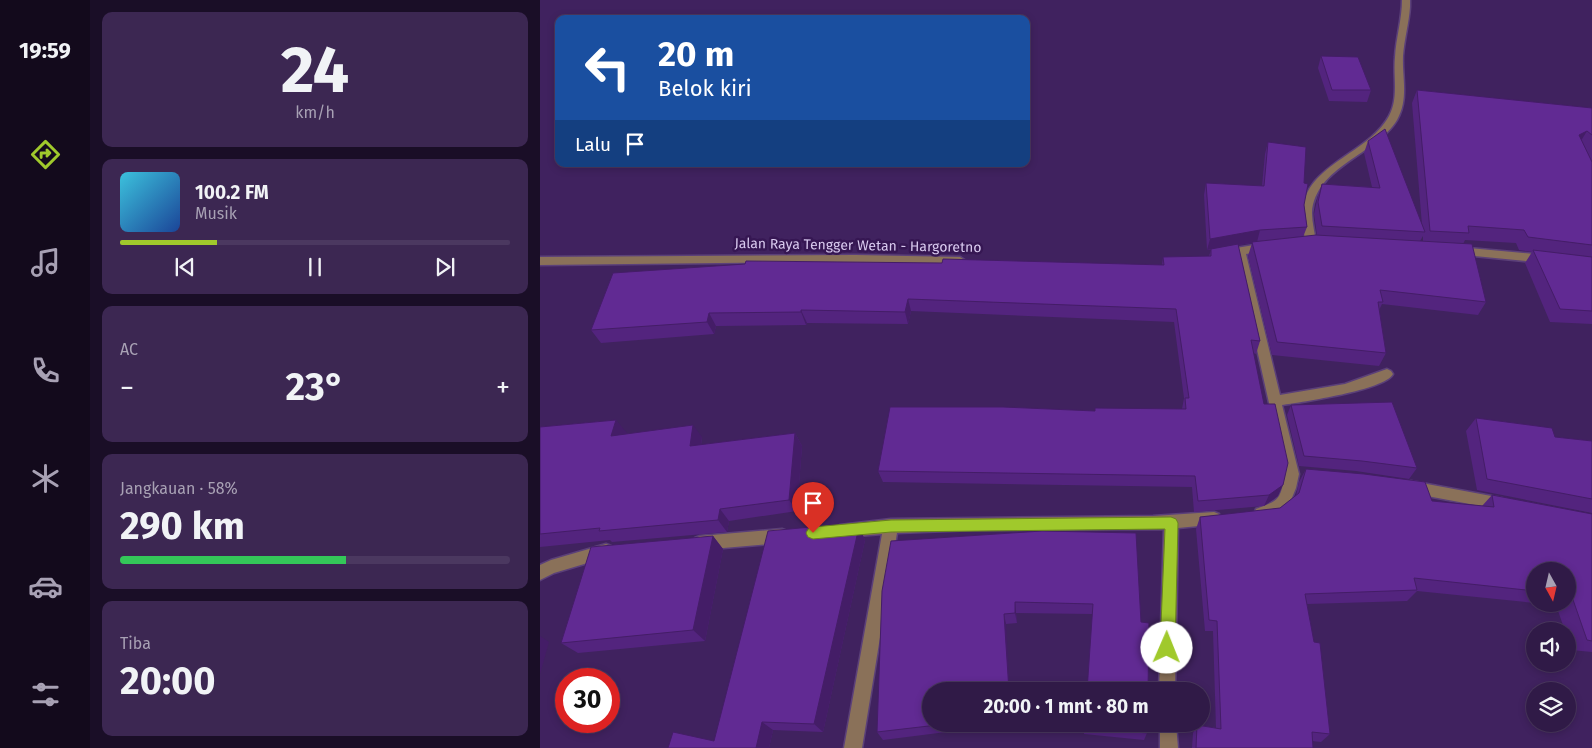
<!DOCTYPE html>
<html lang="id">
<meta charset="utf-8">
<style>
body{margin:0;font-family:"Fira Sans",sans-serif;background:#3c2752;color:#f1f3f6;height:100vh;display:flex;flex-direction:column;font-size:19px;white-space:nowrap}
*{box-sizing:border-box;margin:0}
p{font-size:16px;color:#a8a1b4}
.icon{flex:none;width:28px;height:28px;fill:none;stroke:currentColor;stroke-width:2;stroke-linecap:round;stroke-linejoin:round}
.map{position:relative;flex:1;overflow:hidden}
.sheet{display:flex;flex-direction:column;gap:12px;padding:12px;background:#1a0e27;width:450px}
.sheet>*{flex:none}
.guide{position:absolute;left:15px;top:15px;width:475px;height:152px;border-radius:10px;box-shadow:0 2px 8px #0003,0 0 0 1px #4b3860;background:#1a4fa0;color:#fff;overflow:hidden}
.needle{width:32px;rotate:172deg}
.tools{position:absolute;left:986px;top:562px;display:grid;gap:10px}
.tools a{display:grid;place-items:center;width:50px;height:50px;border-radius:50%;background:#301a47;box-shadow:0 2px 8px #0003,0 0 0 1px #4b3860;font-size:25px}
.speed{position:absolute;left:15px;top:668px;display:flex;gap:10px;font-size:25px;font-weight:700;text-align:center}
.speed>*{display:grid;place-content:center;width:65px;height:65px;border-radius:50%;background:#301a47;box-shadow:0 2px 8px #0003,0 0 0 1px #4b3860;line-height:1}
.speed .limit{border:8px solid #d22;background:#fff;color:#111}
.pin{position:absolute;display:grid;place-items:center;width:42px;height:42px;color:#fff;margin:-51px -21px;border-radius:50% 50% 50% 0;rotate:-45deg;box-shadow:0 0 5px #0007}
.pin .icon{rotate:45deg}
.me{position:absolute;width:55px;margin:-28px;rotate:1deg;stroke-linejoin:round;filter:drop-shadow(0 0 4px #0008)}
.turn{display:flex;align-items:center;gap:18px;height:105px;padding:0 20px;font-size:22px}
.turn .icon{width:65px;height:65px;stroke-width:2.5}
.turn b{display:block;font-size:35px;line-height:42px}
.then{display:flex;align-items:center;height:48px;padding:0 20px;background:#0003;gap:10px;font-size:19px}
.big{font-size:38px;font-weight:700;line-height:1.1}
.sheet .tile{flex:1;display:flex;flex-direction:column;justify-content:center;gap:8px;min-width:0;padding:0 18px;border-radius:10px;background:#3c2752}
.sheet .dial{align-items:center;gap:0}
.dial b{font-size:65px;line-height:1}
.song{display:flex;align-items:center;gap:15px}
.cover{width:60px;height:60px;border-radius:8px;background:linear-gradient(135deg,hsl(190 70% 55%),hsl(220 70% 35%))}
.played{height:5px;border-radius:2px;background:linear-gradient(90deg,#a0c92c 25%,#4b3860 25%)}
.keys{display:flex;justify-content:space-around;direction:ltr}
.heat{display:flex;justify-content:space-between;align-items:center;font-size:28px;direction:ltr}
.charge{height:8px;border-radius:4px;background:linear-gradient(90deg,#34c759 58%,#4b3860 0)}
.trip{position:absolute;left:382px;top:682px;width:288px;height:50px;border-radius:25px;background:#301a47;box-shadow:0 2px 8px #0003,0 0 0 1px #4b3860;font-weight:700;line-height:50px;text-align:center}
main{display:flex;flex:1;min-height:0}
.tab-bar{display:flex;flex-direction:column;width:90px;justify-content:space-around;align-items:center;background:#130a1c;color:#a8a1b4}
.tab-bar .icon{width:35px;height:35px}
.tab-bar .on{color:#a0c92c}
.tab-bar b{font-size:22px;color:#f1f3f6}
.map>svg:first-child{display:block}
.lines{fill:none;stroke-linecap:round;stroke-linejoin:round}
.minor-casing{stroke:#5b4079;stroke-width:3}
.minor{fill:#8a7159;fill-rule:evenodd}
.wall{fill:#53247e;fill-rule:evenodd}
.shaded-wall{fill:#441d67}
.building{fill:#612a93;stroke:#441d67}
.route{fill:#a0c92c;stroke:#68831d}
.labels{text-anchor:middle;stroke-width:5;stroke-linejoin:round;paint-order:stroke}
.street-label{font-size:14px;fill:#d8c9ee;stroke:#361753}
</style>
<main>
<nav class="tab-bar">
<b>19:59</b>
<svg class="icon on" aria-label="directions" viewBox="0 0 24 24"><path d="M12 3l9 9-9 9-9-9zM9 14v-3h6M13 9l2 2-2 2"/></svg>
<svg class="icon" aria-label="music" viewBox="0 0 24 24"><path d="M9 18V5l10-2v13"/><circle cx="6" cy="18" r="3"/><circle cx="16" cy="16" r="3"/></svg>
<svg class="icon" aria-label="phone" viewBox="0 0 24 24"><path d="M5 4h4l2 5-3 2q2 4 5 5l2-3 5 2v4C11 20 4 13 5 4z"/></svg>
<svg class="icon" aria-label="climate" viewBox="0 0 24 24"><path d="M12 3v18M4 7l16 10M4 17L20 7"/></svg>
<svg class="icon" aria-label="car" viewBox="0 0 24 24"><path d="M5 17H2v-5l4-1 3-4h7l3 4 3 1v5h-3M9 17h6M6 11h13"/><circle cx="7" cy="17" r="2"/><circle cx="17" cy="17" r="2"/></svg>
<svg class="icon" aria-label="filters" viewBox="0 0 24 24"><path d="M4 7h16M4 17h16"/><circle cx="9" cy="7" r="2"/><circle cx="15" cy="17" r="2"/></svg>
</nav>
<section class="sheet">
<div class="tile dial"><b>24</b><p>km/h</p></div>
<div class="tile">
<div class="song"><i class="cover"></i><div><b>100.2 FM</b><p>Musik</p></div></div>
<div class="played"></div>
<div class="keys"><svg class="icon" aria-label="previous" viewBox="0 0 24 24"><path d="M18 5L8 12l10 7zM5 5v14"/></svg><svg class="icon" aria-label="pause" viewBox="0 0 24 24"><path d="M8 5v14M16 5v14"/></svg><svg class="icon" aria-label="next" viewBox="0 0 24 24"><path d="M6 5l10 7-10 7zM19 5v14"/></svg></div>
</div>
<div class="tile"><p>AC</p>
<div class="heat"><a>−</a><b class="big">23°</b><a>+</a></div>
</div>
<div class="tile"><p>Jangkauan · 58%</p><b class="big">290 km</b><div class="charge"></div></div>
<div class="tile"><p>Tiba</p><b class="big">20:00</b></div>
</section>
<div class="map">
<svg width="1052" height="748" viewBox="0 0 1052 748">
<rect width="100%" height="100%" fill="#40225f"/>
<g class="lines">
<defs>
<g id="minor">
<path d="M862,0H870V7C869,23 864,40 863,56C862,78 869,99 857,120C836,155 775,166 772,213C772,223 775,233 776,243L771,247L767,246C764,239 764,231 763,223C755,166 827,157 849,116C859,98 853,77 855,57C856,38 862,19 862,0Z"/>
<path d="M726,243L731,247L730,250L706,254L740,395L805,384L847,369L851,371L853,374C845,390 762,402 742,405L759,474L756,488L749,505L740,514L721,520L716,519L714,514L716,509C740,500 740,500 745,474L696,256L684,258L679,254L684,250Z"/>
<path d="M918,247L1005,255L1010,259L1005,263L914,254L913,251Z"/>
<path d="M315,255L420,257L426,261L420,265L262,262L0,265V257Z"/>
<path d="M871,481L962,498L967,500L969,504L967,508L962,510L871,493L866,491L864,487L866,483Z"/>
<path d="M674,512L679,514L681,519L679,524L638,528L635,691H619L624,529L433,530L357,533L322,748H304L342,534L305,537L300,535L298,530L300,525L351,519L613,516Z"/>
<path d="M242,529L247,531L249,536L247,541L242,543L160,550L155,548L153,543L155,538L160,536Z"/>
<path d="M66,544L71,546L73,551L71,556L14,573L0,580V565L11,560Z"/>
<path d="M620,724H636L638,748H620Z"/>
</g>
</defs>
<use href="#minor" class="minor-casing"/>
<use href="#minor" class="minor"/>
</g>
<g class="wall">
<path d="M781,56L831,90L827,102L789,101L778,68Z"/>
<path d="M877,90L1052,108V324L1010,322L985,263L992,252L979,250L976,243L925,240L923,244L946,302L938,315L842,304L839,310L846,353L839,366L732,355L708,256L712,243L698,245L720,341L716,354L713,353L738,496L724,506L654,512L652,487L343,482L338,471L555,411L642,409L644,398L634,322L371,311L368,324L267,323L266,325L176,326L174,334L61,343L51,330L73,273L622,265L623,257L669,256L671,250H667L664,195L666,183L722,186L725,154L728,142L764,205L767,227L763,237L777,235L774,214L778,196L782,184L832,187L824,153L828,141L882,225L872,103ZM883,236V241H880Z"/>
<path d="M751,405L877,468L869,479L816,471L759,466L747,415Z"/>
<path d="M936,418L1015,437L1052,441V513L937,490L926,431Z"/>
<path d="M76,420L86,434L162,437L161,445L255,433L262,446L257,511L189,521L187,532L72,542L70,540L0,547V427Z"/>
<path d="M766,469L892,501L942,506L952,495L1052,514V652L1031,650L1028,639V631H1025L1016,605L1003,604H1028V571H995V603L877,591L867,601L767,604L790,734L781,742L772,741L773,748H652L653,733L657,725L676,728L673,631H665L656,529L660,517L740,508L756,496L759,482Z"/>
<path d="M319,527L325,540L283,732L233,730L229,748H128L174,741Z"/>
<path d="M502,531L601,622L608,691L552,614L476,613L477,623L466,624L391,724H470L343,740L337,732Z"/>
<path d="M173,536L183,549L165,641L38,653L21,643Z"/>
<path d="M545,724L607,733L604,740L544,734Z"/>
</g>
<g class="shaded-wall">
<path d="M1047,131L1039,144V135Z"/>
<path d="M720,230L717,242L667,250L670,239Z"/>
<path d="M368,299L371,311L368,324L365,312Z"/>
<path d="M261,310L267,323L266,325L261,312Z"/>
<path d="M169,313L176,326L174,334L167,322Z"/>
<path d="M76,420L87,433L82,449L71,436Z"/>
<path d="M153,425L162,437L159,459L150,446Z"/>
<path d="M255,433L262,446L257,511L249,500Z"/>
<path d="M743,485L738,496L724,506L729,495Z"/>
<path d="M180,509L189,521L187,532L178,520Z"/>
<path d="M319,527L325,540L283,732L274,724Z"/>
<path d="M173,536L183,549L165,641L153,630Z"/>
<path d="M475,602L476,613L477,623L475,613Z"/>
<path d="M464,614L466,624L470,691H469Z"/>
<path d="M0,636L9,642L0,674Z"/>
<path d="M222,722L233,730L229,748H216Z"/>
</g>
<g class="building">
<path d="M781,56L818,57L831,90H792Z"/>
<path d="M877,90L1052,108V135L1047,131L1039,135L1052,162V245L988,237L984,230L928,226L929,233L890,231Z"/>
<path d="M845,129L885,232L782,226L778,202L782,184L840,188L828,141Z"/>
<path d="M728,142L766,147L764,183L768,184L764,205L767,227L720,230L670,239L666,183L724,186Z"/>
<path d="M776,235L932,244L946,302L840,290L843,302H838L846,353L737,342L712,242Z"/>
<path d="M698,244L720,341L711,340L724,404H735L748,463L743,485L729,495L658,501L655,476L338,471L350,407H463L555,411V408L646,409L645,398H649L636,309L368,299L365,312L261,310V312L169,313L167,322L51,330L73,273L205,264L206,261L402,263L403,259L624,265L623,257L671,256V249Z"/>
<path d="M993,250L1052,257V311L1020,309Z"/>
<path d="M852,402L877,468L822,461L764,456L751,405Z"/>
<path d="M936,418L1012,428L1015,437L1052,441V499L947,479Z"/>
<path d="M76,420L71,436L153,425L150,446L255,433L249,500L180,509L178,520L59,531L60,528L0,534V427Z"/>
<path d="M766,469L824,474L885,482L892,501L954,507L952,495L1052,514V641L1047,640L1031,594H1028V571H995V591L874,578L877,590L765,594L774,642L780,643L790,734L772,732L773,748H656L657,725L681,729L677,621L669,620L660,517L740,508L759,493Z"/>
<path d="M271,527H319L274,724L222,722L216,748H128L133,732L174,741L228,531Z"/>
<path d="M502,531L596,533L601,622L609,623L608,691H547L553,604L475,602V613L464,614L469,691H391V724H406L337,732L342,591L351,541Z"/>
<path d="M173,536L153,630L21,643L51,547Z"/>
<path d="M545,724H607V733L544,727Z"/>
</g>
<path class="route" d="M631,517L636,519L638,523L635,648L633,653L627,655L622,653L620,648L625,529L351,532L273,539L268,537L266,533L268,529L273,527L351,520Z"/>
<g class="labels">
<g class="street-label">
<text transform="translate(318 245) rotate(1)" y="5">Jalan Raya Tengger Wetan - Hargoretno</text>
</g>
</g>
</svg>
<div class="tools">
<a><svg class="needle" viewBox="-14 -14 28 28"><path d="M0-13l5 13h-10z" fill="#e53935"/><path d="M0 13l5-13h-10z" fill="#a8a1b4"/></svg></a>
<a><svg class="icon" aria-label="sound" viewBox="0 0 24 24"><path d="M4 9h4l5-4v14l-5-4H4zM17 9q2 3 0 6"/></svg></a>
<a><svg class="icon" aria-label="layers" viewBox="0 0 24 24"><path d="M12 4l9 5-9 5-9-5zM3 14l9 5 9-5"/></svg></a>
</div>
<div class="speed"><div class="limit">30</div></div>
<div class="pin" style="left:273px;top:533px;background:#d93025"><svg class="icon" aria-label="arrive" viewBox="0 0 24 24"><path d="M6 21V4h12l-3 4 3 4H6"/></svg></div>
<svg class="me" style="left:627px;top:648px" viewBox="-20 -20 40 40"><circle r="19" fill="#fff"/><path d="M0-13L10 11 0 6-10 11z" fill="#a0c92c"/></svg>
<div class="trip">20:00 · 1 mnt · 80 m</div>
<div class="guide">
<div class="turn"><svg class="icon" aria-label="left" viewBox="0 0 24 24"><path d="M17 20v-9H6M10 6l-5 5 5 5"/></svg><div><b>20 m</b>Belok kiri</div></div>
<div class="then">Lalu<svg class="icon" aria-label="arrive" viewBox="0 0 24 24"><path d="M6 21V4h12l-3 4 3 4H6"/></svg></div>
</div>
</div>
</main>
